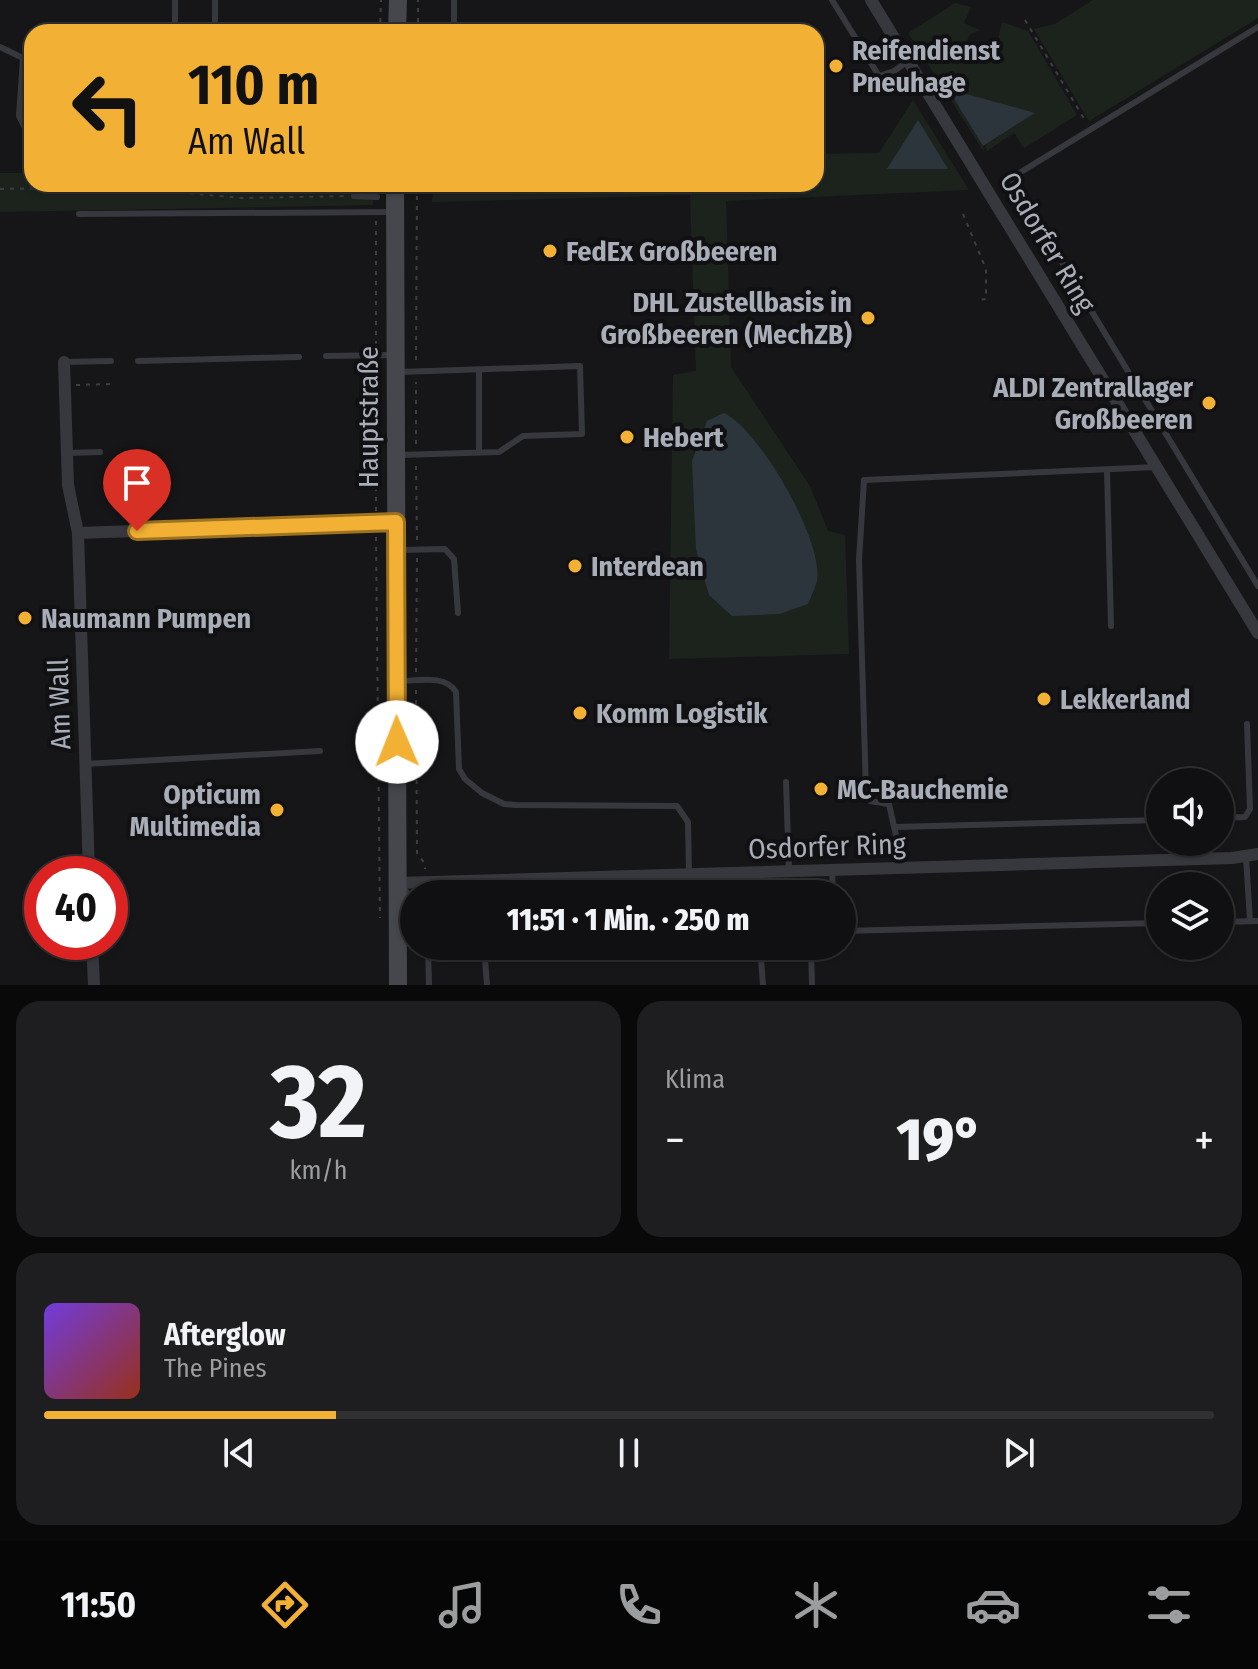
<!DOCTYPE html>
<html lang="de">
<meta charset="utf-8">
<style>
body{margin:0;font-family:"Fira Sans Condensed",sans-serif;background:#1e1e20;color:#f1f3f6;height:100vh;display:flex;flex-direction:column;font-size:30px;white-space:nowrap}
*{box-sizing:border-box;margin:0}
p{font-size:26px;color:#9c9d9f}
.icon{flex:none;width:44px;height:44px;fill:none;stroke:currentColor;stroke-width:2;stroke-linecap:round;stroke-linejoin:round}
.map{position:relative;height:985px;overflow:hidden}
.side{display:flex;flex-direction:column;gap:16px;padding:16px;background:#09090a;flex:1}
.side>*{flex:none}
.banner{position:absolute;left:24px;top:24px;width:800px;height:168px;border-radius:24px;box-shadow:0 2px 6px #0004,0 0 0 2px #303032;background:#f2b134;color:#111;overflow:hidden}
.fabs{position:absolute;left:1146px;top:768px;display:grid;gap:16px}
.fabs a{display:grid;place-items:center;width:88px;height:88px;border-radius:50%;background:#101012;box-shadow:0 2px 6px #0004,0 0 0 2px #303032;font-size:40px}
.speed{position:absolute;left:24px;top:856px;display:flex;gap:16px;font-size:40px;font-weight:700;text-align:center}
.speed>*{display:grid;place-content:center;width:104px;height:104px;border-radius:50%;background:#101012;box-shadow:0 2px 6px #0004,0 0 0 2px #303032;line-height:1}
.speed .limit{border:12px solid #d22;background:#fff;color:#111}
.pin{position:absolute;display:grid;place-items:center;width:68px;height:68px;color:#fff;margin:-82px -34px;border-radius:50% 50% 50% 0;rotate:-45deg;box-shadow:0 0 8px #0007}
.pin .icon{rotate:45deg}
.me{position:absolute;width:88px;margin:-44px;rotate:359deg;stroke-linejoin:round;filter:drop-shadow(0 0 6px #0008)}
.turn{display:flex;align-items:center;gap:28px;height:168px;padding:0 32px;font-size:36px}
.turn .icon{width:104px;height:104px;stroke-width:2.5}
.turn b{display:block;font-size:56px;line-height:68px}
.big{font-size:60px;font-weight:800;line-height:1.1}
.side .card{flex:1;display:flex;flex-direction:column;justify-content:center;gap:12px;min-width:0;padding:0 28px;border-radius:24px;background:#1e1e20}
.side .dial{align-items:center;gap:0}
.dial b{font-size:104px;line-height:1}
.song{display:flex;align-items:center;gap:24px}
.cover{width:96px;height:96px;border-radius:12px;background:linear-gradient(135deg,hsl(260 70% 55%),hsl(10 70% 35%))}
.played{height:8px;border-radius:4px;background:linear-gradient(90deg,#f2b134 25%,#303032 25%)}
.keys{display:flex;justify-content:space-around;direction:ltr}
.heat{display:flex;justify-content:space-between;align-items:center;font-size:44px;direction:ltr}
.side .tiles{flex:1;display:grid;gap:16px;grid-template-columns:1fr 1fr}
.card:last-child{grid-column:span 2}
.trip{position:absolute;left:400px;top:880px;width:456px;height:80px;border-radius:40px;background:#101012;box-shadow:0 2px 6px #0004,0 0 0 2px #303032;font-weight:800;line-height:80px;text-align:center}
.tabs{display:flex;height:128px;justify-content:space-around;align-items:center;background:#060607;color:#9c9d9f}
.tabs .icon{width:56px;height:56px}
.tabs .active{color:#f2b134}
.tabs b{font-size:36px;color:#f1f3f6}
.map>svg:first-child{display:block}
.green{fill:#1c231d}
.water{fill:#2c353c}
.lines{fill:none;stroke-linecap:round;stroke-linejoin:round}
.path{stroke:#3d3f44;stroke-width:2;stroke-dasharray:4 6;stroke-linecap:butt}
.lane{stroke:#37383d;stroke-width:6}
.street{stroke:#37383d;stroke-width:12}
.secondary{stroke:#45474d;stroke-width:18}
.route-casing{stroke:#9d7322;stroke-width:20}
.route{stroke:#f2b134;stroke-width:14}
.poi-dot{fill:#f2b134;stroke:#111113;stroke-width:3}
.labels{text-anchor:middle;stroke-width:8;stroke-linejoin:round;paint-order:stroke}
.poi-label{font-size:28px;font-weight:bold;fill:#a8adb8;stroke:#111113;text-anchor:start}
.street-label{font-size:28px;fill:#a8adb8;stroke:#111113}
</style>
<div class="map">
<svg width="1258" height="985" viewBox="0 0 1258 985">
<rect width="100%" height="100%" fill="#161618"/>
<g class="green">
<path d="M1093,0H1258V18L1089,121L1034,29L1055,24Z"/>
<path d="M955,3L971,7L964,23L980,30L969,35L966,44L971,55L983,60L995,52L1002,22L1028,31L1077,115L1024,148L1014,133L987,151L985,145L1033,114L949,90L983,146L984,152L908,33Z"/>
<path d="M913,100L969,190L726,201L731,367L810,486L828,531L845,535L849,654L669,659L673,375L696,371L690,195L432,202L433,184H816V154L879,153Z"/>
<path d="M0,173H32V184H373V205L0,212Z"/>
</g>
<g class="water">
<path d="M948,89L1035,113L983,146Z"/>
<path d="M918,120L948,169H887Z"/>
<path d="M724,413C759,429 824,541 817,581C815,588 811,597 808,604L779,614L732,616L709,595L696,549L692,461L707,421Z"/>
</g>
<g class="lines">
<g class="path">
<path d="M1025,20L1086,122"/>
<path d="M380,32L381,0"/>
<path d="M418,32V0"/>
<path d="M0,189L121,187L242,198L346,196"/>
<path d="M963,214L986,269V299L979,300"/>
<path d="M376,221V347"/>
<path d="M416,360L417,184"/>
<path d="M76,385L112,384"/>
<path d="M416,444V382"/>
<path d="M416,466L417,540"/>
<path d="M376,511V365"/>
<path d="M376,537L380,918"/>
<path d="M416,672L417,558"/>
<path d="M416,690L417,853L425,864V869"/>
</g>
<g class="lane">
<path d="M832,0L879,76L894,71L907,62"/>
<path d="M1258,27L1011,178L1258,586"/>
<path d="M258,28V32"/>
<path d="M175,32V0"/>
<path d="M215,32V0"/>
<path d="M454,32V0"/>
<path d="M0,47L23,58L32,59"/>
<path d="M23,58L19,116L24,126L32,127"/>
<path d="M354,196L377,197"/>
<path d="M79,214L391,212"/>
<path d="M326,356L394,355"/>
<path d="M138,361L299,357"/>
<path d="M64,362L111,361"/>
<path d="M479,370V452"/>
<path d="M399,372L580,366L582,434L523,436L499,452L399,455"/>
<path d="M66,453L100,452"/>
<path d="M1107,470L1111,626"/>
<path d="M400,550L445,549L454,559L458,613"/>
<path d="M400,681C418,681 445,674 456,692L459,769L465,779L482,793L504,804L516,805L677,806L688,822L689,874"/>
<path d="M85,764L320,751"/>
<path d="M786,782L789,871"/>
<path d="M1220,818L1245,817L1250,809L1247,724"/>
<path d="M895,827L1160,820"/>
<path d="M1246,857L1250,921"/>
<path d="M1209,858L1211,842"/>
<path d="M903,867L889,804L870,801L866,791L859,560L864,480L1157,467"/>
<path d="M832,870L833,894"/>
<path d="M697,874L698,894"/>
<path d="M550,878L552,894"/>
<path d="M403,888L414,901"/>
<path d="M1220,922L1258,921"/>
<path d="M842,931L1160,923"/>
<path d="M428,946L429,985"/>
<path d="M484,946L487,985"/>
<path d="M760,946L763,985"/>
<path d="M811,946L812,985"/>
</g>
<g class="street">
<path d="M871,0L1258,633"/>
<path d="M64,362L68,485L78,533L89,874"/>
<path d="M78,533L396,522"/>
<path d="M398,883L1232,858L1258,854"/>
<path d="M92,942L94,985"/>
</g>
<g class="secondary">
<path d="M397,32L398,0"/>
<path d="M395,184L398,985"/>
</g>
</g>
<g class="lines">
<defs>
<path id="route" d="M137,531L396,522L397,742"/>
</defs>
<use href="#route" class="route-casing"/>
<use href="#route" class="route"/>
</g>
<g class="poi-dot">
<circle cx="836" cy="66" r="8"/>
<circle cx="550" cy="251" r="8"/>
<circle cx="868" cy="318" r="8"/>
<circle cx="1209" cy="403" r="8"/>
<circle cx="627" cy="437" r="8"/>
<circle cx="575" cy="566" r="8"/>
<circle cx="25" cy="618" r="8"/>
<circle cx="1044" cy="699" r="8"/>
<circle cx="580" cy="713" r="8"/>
<circle cx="821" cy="789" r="8"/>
<circle cx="277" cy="810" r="8"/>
</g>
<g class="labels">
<g class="poi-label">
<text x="852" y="60">Reifendienst<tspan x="852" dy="32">Pneuhage</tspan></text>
<text x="566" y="261">FedEx Großbeeren</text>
<text x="852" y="312" text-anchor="end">DHL Zustellbasis in<tspan x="852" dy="32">Großbeeren (MechZB)</tspan></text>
<text x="1193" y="397" text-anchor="end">ALDI Zentrallager<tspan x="1193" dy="32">Großbeeren</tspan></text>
<text x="643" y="447">Hebert</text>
<text x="591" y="576">Interdean</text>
<text x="41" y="628">Naumann Pumpen</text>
<text x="1060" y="709">Lekkerland</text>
<text x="596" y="723">Komm Logistik</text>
<text x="837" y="799">MC-Bauchemie</text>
<text x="261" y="804" text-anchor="end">Opticum<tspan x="261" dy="32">Multimedia</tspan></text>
</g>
<g class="street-label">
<text transform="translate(1048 242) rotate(59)" y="10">Osdorfer Ring</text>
<text transform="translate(368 417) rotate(-90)" y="10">Hauptstraße</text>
<text transform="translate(59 704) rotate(-92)" y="10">Am Wall</text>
<text transform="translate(827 846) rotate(-2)" y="10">Osdorfer Ring</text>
</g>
</g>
</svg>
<div class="fabs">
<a><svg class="icon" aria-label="sound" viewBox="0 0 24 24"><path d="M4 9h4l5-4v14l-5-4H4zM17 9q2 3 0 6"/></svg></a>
<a><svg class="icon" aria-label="layers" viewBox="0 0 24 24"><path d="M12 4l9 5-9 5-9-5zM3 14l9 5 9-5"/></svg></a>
</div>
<div class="speed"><div class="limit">40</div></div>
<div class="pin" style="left:137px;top:531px;background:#d93025"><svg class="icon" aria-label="arrive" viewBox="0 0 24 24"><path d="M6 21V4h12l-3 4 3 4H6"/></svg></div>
<svg class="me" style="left:397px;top:742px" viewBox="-20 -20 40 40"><circle r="19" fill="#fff"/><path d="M0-13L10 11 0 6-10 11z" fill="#f2b134"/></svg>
<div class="trip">11:51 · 1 Min. · 250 m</div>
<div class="banner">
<div class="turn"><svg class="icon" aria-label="left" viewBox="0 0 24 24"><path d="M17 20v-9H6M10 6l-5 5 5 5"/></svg><div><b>110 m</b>Am Wall</div></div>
</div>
</div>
<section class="side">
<div class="tiles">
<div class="card dial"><b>32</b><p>km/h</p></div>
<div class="card"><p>Klima</p>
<div class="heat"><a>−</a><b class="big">19°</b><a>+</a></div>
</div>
<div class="card">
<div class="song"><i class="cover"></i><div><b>Afterglow</b><p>The Pines</p></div></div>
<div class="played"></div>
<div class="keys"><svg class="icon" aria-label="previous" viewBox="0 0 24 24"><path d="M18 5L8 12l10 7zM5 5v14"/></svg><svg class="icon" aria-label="pause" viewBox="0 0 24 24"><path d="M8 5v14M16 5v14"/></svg><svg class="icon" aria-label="next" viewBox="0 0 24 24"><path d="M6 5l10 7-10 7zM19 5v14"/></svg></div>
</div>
</div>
</section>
<nav class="tabs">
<b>11:50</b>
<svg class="icon active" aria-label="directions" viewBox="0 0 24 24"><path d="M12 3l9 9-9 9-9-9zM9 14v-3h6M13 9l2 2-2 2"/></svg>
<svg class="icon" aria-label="music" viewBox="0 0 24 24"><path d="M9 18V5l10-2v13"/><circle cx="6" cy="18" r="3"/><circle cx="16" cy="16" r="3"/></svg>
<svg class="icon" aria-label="phone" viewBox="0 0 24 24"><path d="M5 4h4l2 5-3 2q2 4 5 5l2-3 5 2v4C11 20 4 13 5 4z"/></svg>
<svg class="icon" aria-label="climate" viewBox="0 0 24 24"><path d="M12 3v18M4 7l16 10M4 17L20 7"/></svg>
<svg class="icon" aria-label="car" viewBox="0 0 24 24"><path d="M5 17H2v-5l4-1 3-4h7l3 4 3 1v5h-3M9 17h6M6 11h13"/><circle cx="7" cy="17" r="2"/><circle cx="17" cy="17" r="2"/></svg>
<svg class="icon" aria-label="filters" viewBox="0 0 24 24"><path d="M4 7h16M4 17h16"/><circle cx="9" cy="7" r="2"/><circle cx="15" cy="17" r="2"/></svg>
</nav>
